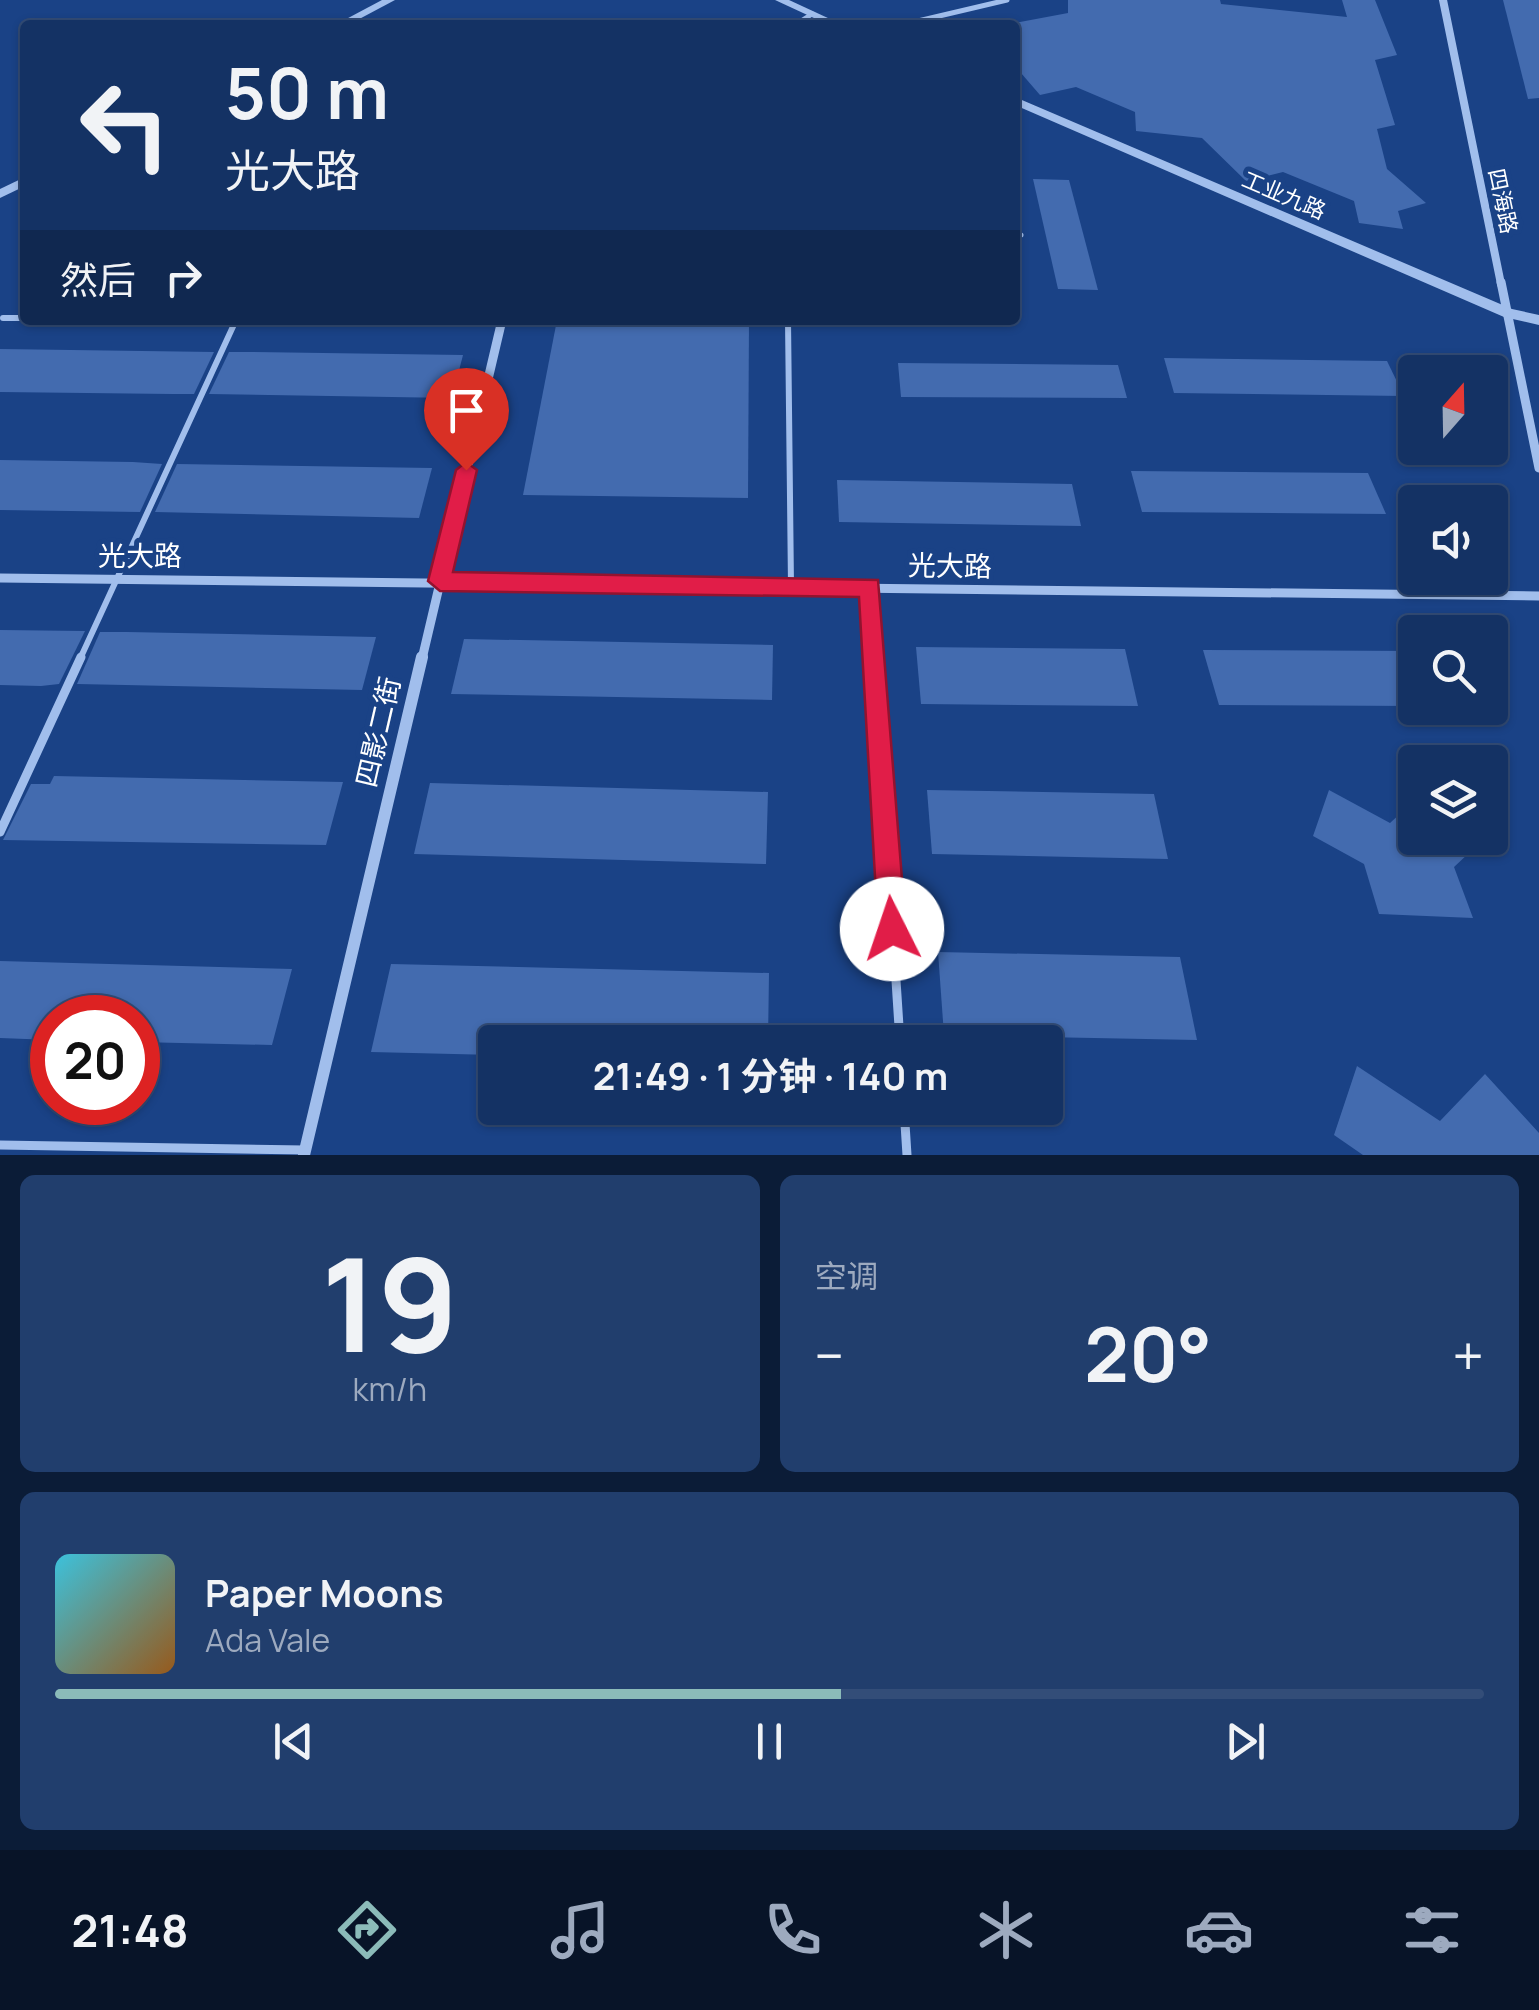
<!DOCTYPE html>
<html lang="zh">
<meta charset="utf-8">
<style>
body{margin:0;font-family:Manrope,"Noto Sans SC",sans-serif;background:#213e6d;color:#f1f3f6;height:100vh;display:flex;flex-direction:column;font-size:38px;white-space:nowrap}
*{box-sizing:border-box;margin:0}
p{font-size:32px;color:#9daabf}
.icon{flex:none;width:55px;height:55px;fill:none;stroke:currentColor;stroke-width:2;stroke-linecap:round;stroke-linejoin:round}
.map{position:relative;height:1155px;overflow:hidden}
.panel{display:flex;flex-direction:column;gap:20px;padding:20px;background:#0b1c37;flex:1}
.panel>*{flex:none}
.hud{position:absolute;left:20px;top:20px;width:1000px;height:305px;border-radius:10px;box-shadow:0 2px 8px #0004,0 0 0 2px #334d78;background:#143264;color:#f1f3f6;overflow:hidden}
.needle{width:65px;rotate:20deg}
.controls{position:absolute;left:1398px;top:355px;display:grid;gap:20px}
.controls a{display:grid;place-items:center;width:110px;height:110px;border-radius:10px;background:#143264;box-shadow:0 2px 8px #0004,0 0 0 2px #334d78;font-size:50px}
.speed{position:absolute;left:30px;top:995px;display:flex;gap:20px;font-size:50px;font-weight:700;text-align:center}
.speed>*{display:grid;place-content:center;width:130px;height:130px;border-radius:50%;background:#143264;box-shadow:0 2px 8px #0004,0 0 0 2px #334d78;line-height:1}
.speed .limit{border:15px solid #d22;background:#fff;color:#111}
.pin{position:absolute;display:grid;place-items:center;width:85px;height:85px;color:#fff;margin:-102px -42px;border-radius:50% 50% 50% 0;rotate:-45deg;box-shadow:0 0 10px #0007}
.pin .icon{rotate:45deg}
.me{position:absolute;width:110px;margin:-55px;rotate:356deg;stroke-linejoin:round;filter:drop-shadow(0 0 8px #0008)}
.turn{display:flex;align-items:center;gap:35px;height:210px;padding:0 40px;font-size:45px}
.turn .icon{width:130px;height:130px;stroke-width:2.5}
.turn b{display:block;font-size:70px;line-height:85px}
.then{display:flex;align-items:center;height:95px;padding:0 40px;background:#0003;gap:20px;font-size:38px}
.big{font-size:75px;font-weight:700;line-height:1.1}
.panel .card{flex:1;display:flex;flex-direction:column;justify-content:center;gap:15px;min-width:0;padding:0 35px;border-radius:15px;background:#213e6d}
.panel .dial{align-items:center;gap:0}
.dial b{font-size:130px;line-height:1}
.song{display:flex;align-items:center;gap:30px}
.cover{width:120px;height:120px;border-radius:15px;background:linear-gradient(135deg,hsl(190 70% 55%),hsl(30 70% 35%))}
.played{height:10px;border-radius:5px;background:linear-gradient(90deg,#8bbbb9 55%,#334d78 55%)}
.keys{display:flex;justify-content:space-around;direction:ltr}
.heat{display:flex;justify-content:space-between;align-items:center;font-size:55px;direction:ltr}
.panel .tiles{flex:1;display:grid;gap:20px;grid-template-columns:1fr 1fr}
.card:last-child{grid-column:span 2}
.trip{position:absolute;left:478px;top:1025px;width:585px;height:100px;border-radius:10px;background:#143264;box-shadow:0 2px 8px #0004,0 0 0 2px #334d78;font-weight:700;line-height:100px;text-align:center}
.tabs{display:flex;height:160px;justify-content:space-around;align-items:center;background:#081428;color:#9daabf}
.tabs .icon{width:70px;height:70px}
.tabs .current{color:#8bbbb9}
.tabs b{font-size:45px;color:#f1f3f6}
.map>svg:first-child{display:block}
.building{fill:#436baf}
.lines{fill:none;stroke-linecap:round;stroke-linejoin:round}
.service-far2{stroke:#a1beec;stroke-width:5}
.service-far1{stroke:#a1beec;stroke-width:6}
.service{stroke:#a1beec;stroke-width:9}
.minor-far2{stroke:#a1beec;stroke-width:8}
.minor-far1{stroke:#a1beec;stroke-width:9}
.minor{stroke:#a1beec;stroke-width:12}
.tertiary{fill:#a1beec;fill-rule:evenodd}
.route{fill:#e11d48;stroke:#92132f;stroke-width:2.5}
.labels{text-anchor:middle;stroke-width:10;stroke-linejoin:round;paint-order:stroke}
.far-street-label{font-size:22px;fill:#fff;stroke:#1a4286}
.street-label{font-size:28px;fill:#fff;stroke:#1a4286}
</style>
<div class="map">
<svg width="1539" height="1155" viewBox="0 0 1539 1155">
<rect width="100%" height="100%" fill="#1a4286"/>
<g class="building">
<path d="M1068,0H1220L1221,4L1347,17L1342,0H1375L1397,55L1375,60L1395,125L1377,129L1387,169L1426,203L1398,211L1403,229L1359,223L1354,201L1283,172L1246,181L1202,138L1136,131L1135,112L1076,87L1040,95L1015,66V23L1068,13Z"/>
<path d="M1503,0H1539V98L1528,99Z"/>
<path d="M1033,179L1069,180L1098,290L1058,289Z"/>
<path d="M557,320H749L748,498L523,495Z"/>
<path d="M0,349L214,352L194,394H172L0,392Z"/>
<path d="M229,352H253L463,355L452,398L209,394Z"/>
<path d="M1164,358L1387,361L1404,396L1174,393Z"/>
<path d="M898,363L1118,365L1127,398L901,397Z"/>
<path d="M0,460L133,462L162,464L140,512L0,510Z"/>
<path d="M177,464L432,468L419,518L155,512Z"/>
<path d="M1131,471L1368,473L1386,514L1142,512Z"/>
<path d="M837,480L1072,484L1081,526L839,522Z"/>
<path d="M0,630L85,631L59,684L41,686L0,685Z"/>
<path d="M100,632H127L376,637L362,690L77,684Z"/>
<path d="M464,639L773,645L772,700L451,694Z"/>
<path d="M916,647L1125,649L1138,706L921,704Z"/>
<path d="M1203,650L1415,651V706L1219,705Z"/>
<path d="M54,776L343,782L326,845L3,840L31,784H50Z"/>
<path d="M430,783L768,792L766,864L414,854Z"/>
<path d="M927,790L1154,794L1168,859L932,854Z"/>
<path d="M1329,790L1390,823L1415,800V838H1485L1454,867L1473,918L1379,914L1364,864L1313,836Z"/>
<path d="M938,952L1180,957L1197,1040L944,1035Z"/>
<path d="M0,961L292,969L272,1045L138,1042V1018H52V1040L0,1038Z"/>
<path d="M391,964L769,973L768,1042H495V1055L371,1052Z"/>
<path d="M1357,1066L1440,1121L1485,1074L1539,1133V1155H1363L1334,1135Z"/>
</g>
<g class="lines">
<g class="service-far2">
<path d="M795,25L812,14"/>
<path d="M901,25L1007,0"/>
<path d="M1015,235H1021"/>
</g>
<g class="service-far1">
<path d="M3,318H25"/>
<path d="M199,320L502,323"/>
<path d="M788,320L791,586"/>
<path d="M870,587L875,659"/>
<path d="M80,659L236,320"/>
</g>
<g class="service">
<path d="M875,657L900,1042"/>
<path d="M0,832L81,657"/>
<path d="M904,1108L907,1155"/>
<path d="M0,1145L305,1150"/>
</g>
<path class="minor-far2" d="M1443,0L1501,284"/>
<g class="minor-far1">
<path d="M1501,282L1539,468"/>
<path d="M0,578L1539,596"/>
<path d="M422,659L502,320"/>
</g>
<path class="minor" d="M304,1155L422,657"/>
<g class="tertiary">
<path d="M382,0H395L348,25H335Z"/>
<path d="M775,0H789L843,25H829Z"/>
<path d="M1015,97L1512,309L1539,315V325L1504,317L1015,105Z"/>
<path d="M25,177V186L0,198V189Z"/>
</g>
</g>
<path class="route" d="M466,462L477,470L453,572L878,580L906,929L902,939L892,943L882,939L878,929L859,597L440,591L428,581L456,470Z"/>
<g class="labels">
<g class="far-street-label">
<text transform="translate(1284 195) rotate(23)" y="8">工业九路</text>
<text transform="translate(1503 201) rotate(78)" y="8">四海路</text>
</g>
<g class="street-label">
<text x="140" y="566">光大路</text>
<text transform="translate(950 566) rotate(1)" y="10">光大路</text>
<text transform="translate(378 732) rotate(-77)" y="10">四影二街</text>
</g>
</g>
</svg>
<div class="controls">
<a><svg class="needle" viewBox="-14 -14 28 28"><path d="M0-13l5 13h-10z" fill="#e53935"/><path d="M0 13l5-13h-10z" fill="#9daabf"/></svg></a>
<a><svg class="icon" aria-label="sound" viewBox="0 0 24 24"><path d="M4 9h4l5-4v14l-5-4H4zM17 9q2 3 0 6"/></svg></a>
<a><svg class="icon" aria-label="search" viewBox="0 0 24 24"><circle cx="10" cy="10" r="6"/><path d="M15 15l6 6"/></svg></a>
<a><svg class="icon" aria-label="layers" viewBox="0 0 24 24"><path d="M12 4l9 5-9 5-9-5zM3 14l9 5 9-5"/></svg></a>
</div>
<div class="speed"><div class="limit">20</div></div>
<div class="pin" style="left:466px;top:470px;background:#d93025"><svg class="icon" aria-label="arrive" viewBox="0 0 24 24"><path d="M6 21V4h12l-3 4 3 4H6"/></svg></div>
<svg class="me" style="left:892px;top:929px" viewBox="-20 -20 40 40"><circle r="19" fill="#fff"/><path d="M0-13L10 11 0 6-10 11z" fill="#e11d48"/></svg>
<div class="trip">21:49 · 1 分钟 · 140 m</div>
<div class="hud">
<div class="turn"><svg class="icon" aria-label="left" viewBox="0 0 24 24"><path d="M17 20v-9H6M10 6l-5 5 5 5"/></svg><div><b>50 m</b>光大路</div></div>
<div class="then">然后<svg class="icon" aria-label="right" viewBox="0 0 24 24"><path d="M7 20v-9h11M14 6l5 5-5 5"/></svg></div>
</div>
</div>
<section class="panel">
<div class="tiles">
<div class="card dial"><b>19</b><p>km/h</p></div>
<div class="card"><p>空调</p>
<div class="heat"><a>−</a><b class="big">20°</b><a>+</a></div>
</div>
<div class="card">
<div class="song"><i class="cover"></i><div><b>Paper Moons</b><p>Ada Vale</p></div></div>
<div class="played"></div>
<div class="keys"><svg class="icon" aria-label="previous" viewBox="0 0 24 24"><path d="M18 5L8 12l10 7zM5 5v14"/></svg><svg class="icon" aria-label="pause" viewBox="0 0 24 24"><path d="M8 5v14M16 5v14"/></svg><svg class="icon" aria-label="next" viewBox="0 0 24 24"><path d="M6 5l10 7-10 7zM19 5v14"/></svg></div>
</div>
</div>
</section>
<nav class="tabs">
<b>21:48</b>
<svg class="icon current" aria-label="directions" viewBox="0 0 24 24"><path d="M12 3l9 9-9 9-9-9zM9 14v-3h6M13 9l2 2-2 2"/></svg>
<svg class="icon" aria-label="music" viewBox="0 0 24 24"><path d="M9 18V5l10-2v13"/><circle cx="6" cy="18" r="3"/><circle cx="16" cy="16" r="3"/></svg>
<svg class="icon" aria-label="phone" viewBox="0 0 24 24"><path d="M5 4h4l2 5-3 2q2 4 5 5l2-3 5 2v4C11 20 4 13 5 4z"/></svg>
<svg class="icon" aria-label="climate" viewBox="0 0 24 24"><path d="M12 3v18M4 7l16 10M4 17L20 7"/></svg>
<svg class="icon" aria-label="car" viewBox="0 0 24 24"><path d="M5 17H2v-5l4-1 3-4h7l3 4 3 1v5h-3M9 17h6M6 11h13"/><circle cx="7" cy="17" r="2"/><circle cx="17" cy="17" r="2"/></svg>
<svg class="icon" aria-label="filters" viewBox="0 0 24 24"><path d="M4 7h16M4 17h16"/><circle cx="9" cy="7" r="2"/><circle cx="15" cy="17" r="2"/></svg>
</nav>
